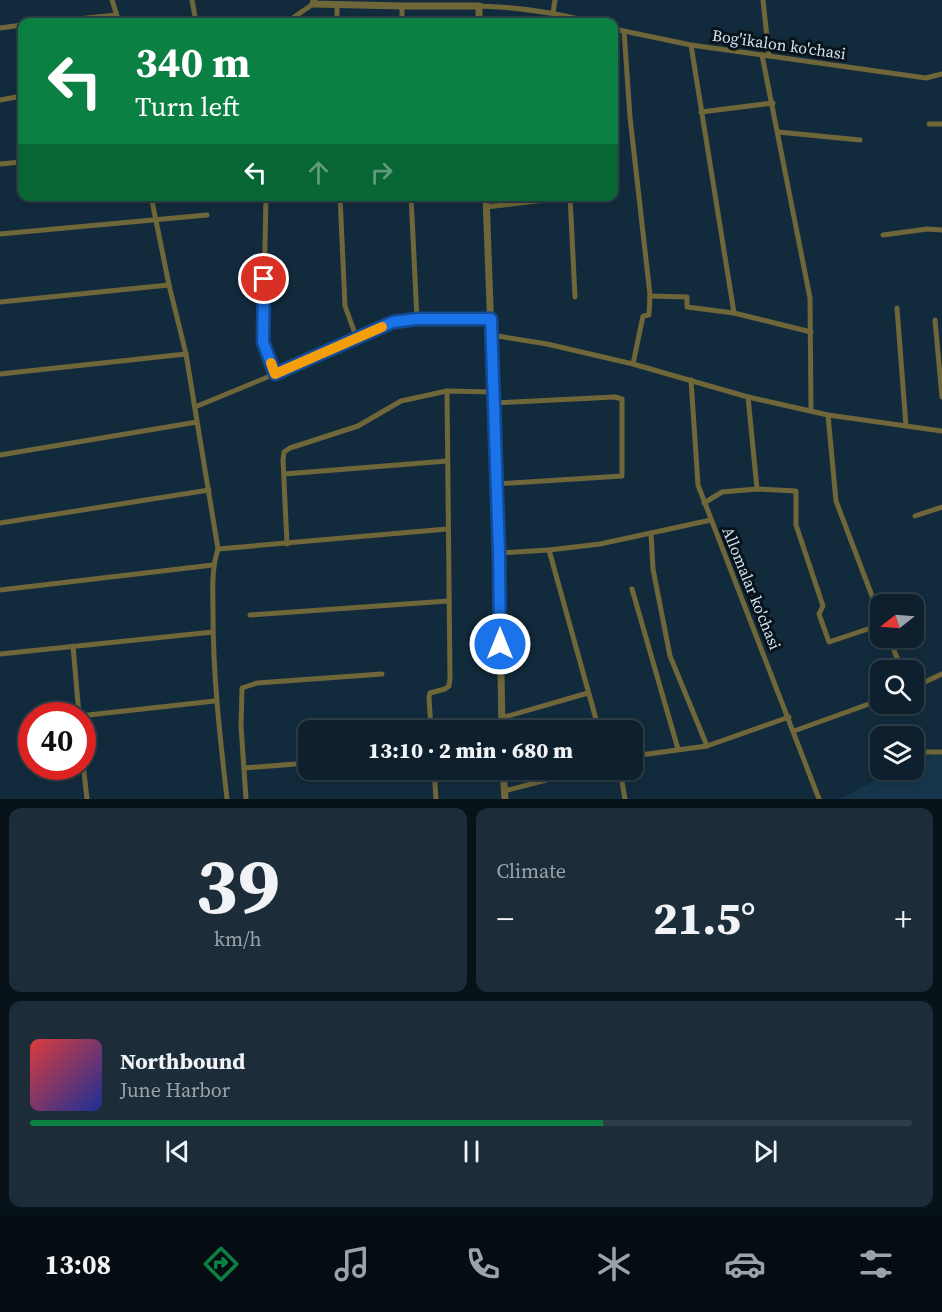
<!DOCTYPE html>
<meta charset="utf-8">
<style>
body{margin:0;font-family:"Source Serif 4",serif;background:#1c2d39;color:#f1f3f6;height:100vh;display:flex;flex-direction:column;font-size:22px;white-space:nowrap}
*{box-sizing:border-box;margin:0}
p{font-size:20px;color:#9ba3aa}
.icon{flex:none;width:33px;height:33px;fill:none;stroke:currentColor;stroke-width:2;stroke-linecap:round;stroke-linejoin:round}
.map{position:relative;height:799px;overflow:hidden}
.drawer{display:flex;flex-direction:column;gap:9px;padding:9px;background:#081219;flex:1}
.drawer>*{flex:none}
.guide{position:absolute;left:18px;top:18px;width:600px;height:183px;border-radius:12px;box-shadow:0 3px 9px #0003,0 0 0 2px #2e3e49;background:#0b8043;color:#fff;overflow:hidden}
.needle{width:39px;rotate:253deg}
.tools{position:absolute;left:870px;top:594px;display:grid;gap:12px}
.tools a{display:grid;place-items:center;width:54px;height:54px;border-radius:12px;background:#0e202d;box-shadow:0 3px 9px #0003,0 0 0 2px #2e3e49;font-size:30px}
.speed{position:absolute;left:18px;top:702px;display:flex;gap:12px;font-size:30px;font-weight:700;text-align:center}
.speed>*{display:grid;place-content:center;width:78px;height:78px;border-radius:50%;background:#0e202d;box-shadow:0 3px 9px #0003,0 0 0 2px #2e3e49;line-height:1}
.speed .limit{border:9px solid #d22;background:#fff;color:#111}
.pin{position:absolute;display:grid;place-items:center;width:51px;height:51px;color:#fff;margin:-26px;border:3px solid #fff;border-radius:50%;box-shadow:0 2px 6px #0007}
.me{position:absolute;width:66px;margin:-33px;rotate:0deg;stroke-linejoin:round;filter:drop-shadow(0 0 4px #0008)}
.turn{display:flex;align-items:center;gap:21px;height:126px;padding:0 18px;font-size:27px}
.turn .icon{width:78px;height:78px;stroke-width:2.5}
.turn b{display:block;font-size:42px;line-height:51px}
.lanes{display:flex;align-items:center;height:57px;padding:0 18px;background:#0003;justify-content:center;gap:30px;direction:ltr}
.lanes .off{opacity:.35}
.big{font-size:45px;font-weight:800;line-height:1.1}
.drawer .tile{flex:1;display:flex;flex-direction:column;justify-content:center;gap:9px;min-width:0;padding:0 21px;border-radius:12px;background:#1c2d39}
.drawer .dial{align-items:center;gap:0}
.dial b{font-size:78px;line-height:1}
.song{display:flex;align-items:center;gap:18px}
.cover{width:72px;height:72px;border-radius:9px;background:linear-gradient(135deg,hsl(0 70% 55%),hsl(230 70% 35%))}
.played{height:6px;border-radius:3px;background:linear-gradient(90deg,#0b8043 65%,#2e3e49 65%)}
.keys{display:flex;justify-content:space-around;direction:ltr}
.heat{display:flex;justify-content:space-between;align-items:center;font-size:33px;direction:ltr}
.drawer .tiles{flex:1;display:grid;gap:9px;grid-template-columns:1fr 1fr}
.tile:last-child{grid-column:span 2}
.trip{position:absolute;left:298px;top:720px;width:345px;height:60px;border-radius:12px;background:#0e202d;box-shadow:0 3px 9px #0003,0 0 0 2px #2e3e49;font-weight:800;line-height:60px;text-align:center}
.dock{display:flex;height:96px;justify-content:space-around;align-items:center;background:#060d12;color:#9ba3aa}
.dock .icon{width:42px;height:42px}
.dock .on{color:#0b8043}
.dock b{font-size:27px;color:#f1f3f6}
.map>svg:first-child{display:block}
.built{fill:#17364c}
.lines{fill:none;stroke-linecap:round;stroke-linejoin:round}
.minor{stroke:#6f6639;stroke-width:5}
.tertiary{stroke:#6f6639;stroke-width:7}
.route-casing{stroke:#114b97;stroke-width:15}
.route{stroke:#1a73e8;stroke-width:10}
.slow{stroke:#f59e0b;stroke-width:10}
.labels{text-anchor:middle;stroke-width:6;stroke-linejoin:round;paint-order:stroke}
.street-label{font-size:16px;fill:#d2e1ed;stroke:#08121a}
</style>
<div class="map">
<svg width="942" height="799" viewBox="0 0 942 799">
<rect width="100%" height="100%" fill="#122b3c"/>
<path class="built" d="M914,755H942V799H840L876,780L880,759V770H914Z"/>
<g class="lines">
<g class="minor">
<path d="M112,0L119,22"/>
<path d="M192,0L196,22"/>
<path d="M763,0L769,56"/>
<path d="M337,4V22"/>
<path d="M402,6V22"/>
<path d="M479,6C517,7 553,12 591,22"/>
<path d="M553,13L555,0"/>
<path d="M48,22L116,15"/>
<path d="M287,22L313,4"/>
<path d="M0,28L22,25"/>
<path d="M614,29L691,45L926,78L942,74"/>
<path d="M624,31L630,117L650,295L649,315L643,316L633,364"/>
<path d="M691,45L734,313L811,332"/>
<path d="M762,55L810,298L811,410"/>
<path d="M0,100L22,96"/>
<path d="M701,112L773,103"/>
<path d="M929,124H942"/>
<path d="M778,132L860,140"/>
<path d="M0,164L22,162"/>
<path d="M151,196L169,285L186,354L218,549C211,570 213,592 213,614C213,676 220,737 227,799"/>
<path d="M340,196L345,306L357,339"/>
<path d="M411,196L417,319"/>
<path d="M570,196L575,297"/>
<path d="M486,207L570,197"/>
<path d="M0,234L207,215"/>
<path d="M883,235L927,229L942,230"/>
<path d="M650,296L687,297V307L734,313"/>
<path d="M0,302L169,285"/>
<path d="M897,308L906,426"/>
<path d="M935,320L942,397"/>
<path d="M491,335L547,344L633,364L748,397L828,415L942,431"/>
<path d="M0,374L186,354"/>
<path d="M275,374L393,322L417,319H491"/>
<path d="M691,380L698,485L819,799"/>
<path d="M748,397L757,489"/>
<path d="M494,403L615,397L622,399V476L496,484"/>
<path d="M195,407L275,374L263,342L266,196"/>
<path d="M828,415L836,501L880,617"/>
<path d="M0,455L197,422"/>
<path d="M284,474L447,461"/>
<path d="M704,503L722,492L757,489L796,491V525L823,606L819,614L829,642L880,625"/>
<path d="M915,516L942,507"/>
<path d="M0,523L209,490"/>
<path d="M651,534L653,569L670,656L707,746"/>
<path d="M287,544L283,460L284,452L290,448L358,426L401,401L447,391L493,392"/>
<path d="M218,549L447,529"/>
<path d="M549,550L599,730"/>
<path d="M499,553L549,550L600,544L711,520"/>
<path d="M632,589L678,749"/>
<path d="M0,590L213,565"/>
<path d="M250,615L448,601"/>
<path d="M889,638L902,670"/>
<path d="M73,646L79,715"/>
<path d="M0,654L213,632"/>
<path d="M914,687L942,674"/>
<path d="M79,716L215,701"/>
<path d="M501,718L588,693"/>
<path d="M431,730L429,697L430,693L445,689L449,686L450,678L447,391"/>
<path d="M794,731L880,700"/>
<path d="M914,752H942"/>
<path d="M82,754L87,799"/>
<path d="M633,756L707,746L789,717"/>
<path d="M244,768L309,763"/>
<path d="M434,770L436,799"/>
<path d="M620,770L625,799"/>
<path d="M504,791L585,770"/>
<path d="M246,799L241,726L242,688L257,683L382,674"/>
</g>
<g class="tertiary">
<path d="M314,0L313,4L402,6H479V22"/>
<path d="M486,196L499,553L502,730"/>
<path d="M503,770L505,799"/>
</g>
</g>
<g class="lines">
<defs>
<path id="route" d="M264,279L263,342L275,374L393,322L417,319H491L499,553L500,644"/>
</defs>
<use href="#route" class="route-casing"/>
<use href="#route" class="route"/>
<path class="slow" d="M271,363L275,374L382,327"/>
</g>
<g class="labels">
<g class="street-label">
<text transform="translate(779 44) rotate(8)" y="6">Bog'ikalon ko'chasi</text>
<text transform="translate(752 588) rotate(68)" y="6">Allomalar ko'chasi</text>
</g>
</g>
</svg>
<div class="tools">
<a><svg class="needle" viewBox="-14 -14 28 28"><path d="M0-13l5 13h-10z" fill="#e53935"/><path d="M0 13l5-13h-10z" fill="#9ba3aa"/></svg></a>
<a><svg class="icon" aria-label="search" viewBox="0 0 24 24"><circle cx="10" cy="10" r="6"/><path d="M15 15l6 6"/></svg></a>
<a><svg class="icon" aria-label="layers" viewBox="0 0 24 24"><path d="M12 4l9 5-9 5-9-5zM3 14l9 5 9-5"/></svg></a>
</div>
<div class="speed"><div class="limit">40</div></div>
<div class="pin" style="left:264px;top:279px;background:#d93025"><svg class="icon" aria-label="arrive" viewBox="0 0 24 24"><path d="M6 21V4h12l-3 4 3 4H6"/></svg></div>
<svg class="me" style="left:500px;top:644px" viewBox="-20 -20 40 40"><circle r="17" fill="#1a73e8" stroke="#fff" stroke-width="3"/><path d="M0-11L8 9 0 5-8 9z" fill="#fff"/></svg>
<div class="trip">13:10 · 2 min · 680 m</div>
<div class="guide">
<div class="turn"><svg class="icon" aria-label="left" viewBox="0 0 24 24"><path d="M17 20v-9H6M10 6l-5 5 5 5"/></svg><div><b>340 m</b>Turn left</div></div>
<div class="lanes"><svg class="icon" aria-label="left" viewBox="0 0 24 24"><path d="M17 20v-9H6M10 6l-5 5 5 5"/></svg><svg class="icon off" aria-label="ahead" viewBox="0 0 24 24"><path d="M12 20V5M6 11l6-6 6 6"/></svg><svg class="icon off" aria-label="right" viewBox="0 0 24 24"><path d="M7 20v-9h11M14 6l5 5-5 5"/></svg></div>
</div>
</div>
<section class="drawer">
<div class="tiles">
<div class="tile dial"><b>39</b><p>km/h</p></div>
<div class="tile"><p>Climate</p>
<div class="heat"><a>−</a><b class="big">21.5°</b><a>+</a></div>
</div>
<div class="tile">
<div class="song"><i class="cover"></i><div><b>Northbound</b><p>June Harbor</p></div></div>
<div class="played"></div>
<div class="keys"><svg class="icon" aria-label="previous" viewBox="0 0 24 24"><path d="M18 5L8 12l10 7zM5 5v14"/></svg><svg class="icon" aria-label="pause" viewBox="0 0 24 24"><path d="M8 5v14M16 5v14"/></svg><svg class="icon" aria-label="next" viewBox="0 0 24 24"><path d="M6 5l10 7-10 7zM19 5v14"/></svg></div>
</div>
</div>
</section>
<nav class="dock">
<b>13:08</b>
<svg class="icon on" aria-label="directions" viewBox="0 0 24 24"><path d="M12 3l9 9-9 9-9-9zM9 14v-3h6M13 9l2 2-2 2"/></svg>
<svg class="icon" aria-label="music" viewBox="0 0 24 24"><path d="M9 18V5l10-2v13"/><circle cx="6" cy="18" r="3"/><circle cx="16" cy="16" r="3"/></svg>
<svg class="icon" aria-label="phone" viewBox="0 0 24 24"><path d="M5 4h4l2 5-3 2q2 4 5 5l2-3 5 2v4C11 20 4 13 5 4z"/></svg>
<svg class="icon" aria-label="climate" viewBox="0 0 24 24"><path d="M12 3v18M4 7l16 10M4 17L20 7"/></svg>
<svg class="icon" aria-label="car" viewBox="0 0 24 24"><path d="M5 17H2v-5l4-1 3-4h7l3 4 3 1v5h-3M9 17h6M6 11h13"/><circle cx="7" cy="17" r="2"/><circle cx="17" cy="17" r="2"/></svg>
<svg class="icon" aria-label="filters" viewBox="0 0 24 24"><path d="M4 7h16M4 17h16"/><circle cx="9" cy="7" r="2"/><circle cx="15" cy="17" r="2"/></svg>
</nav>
